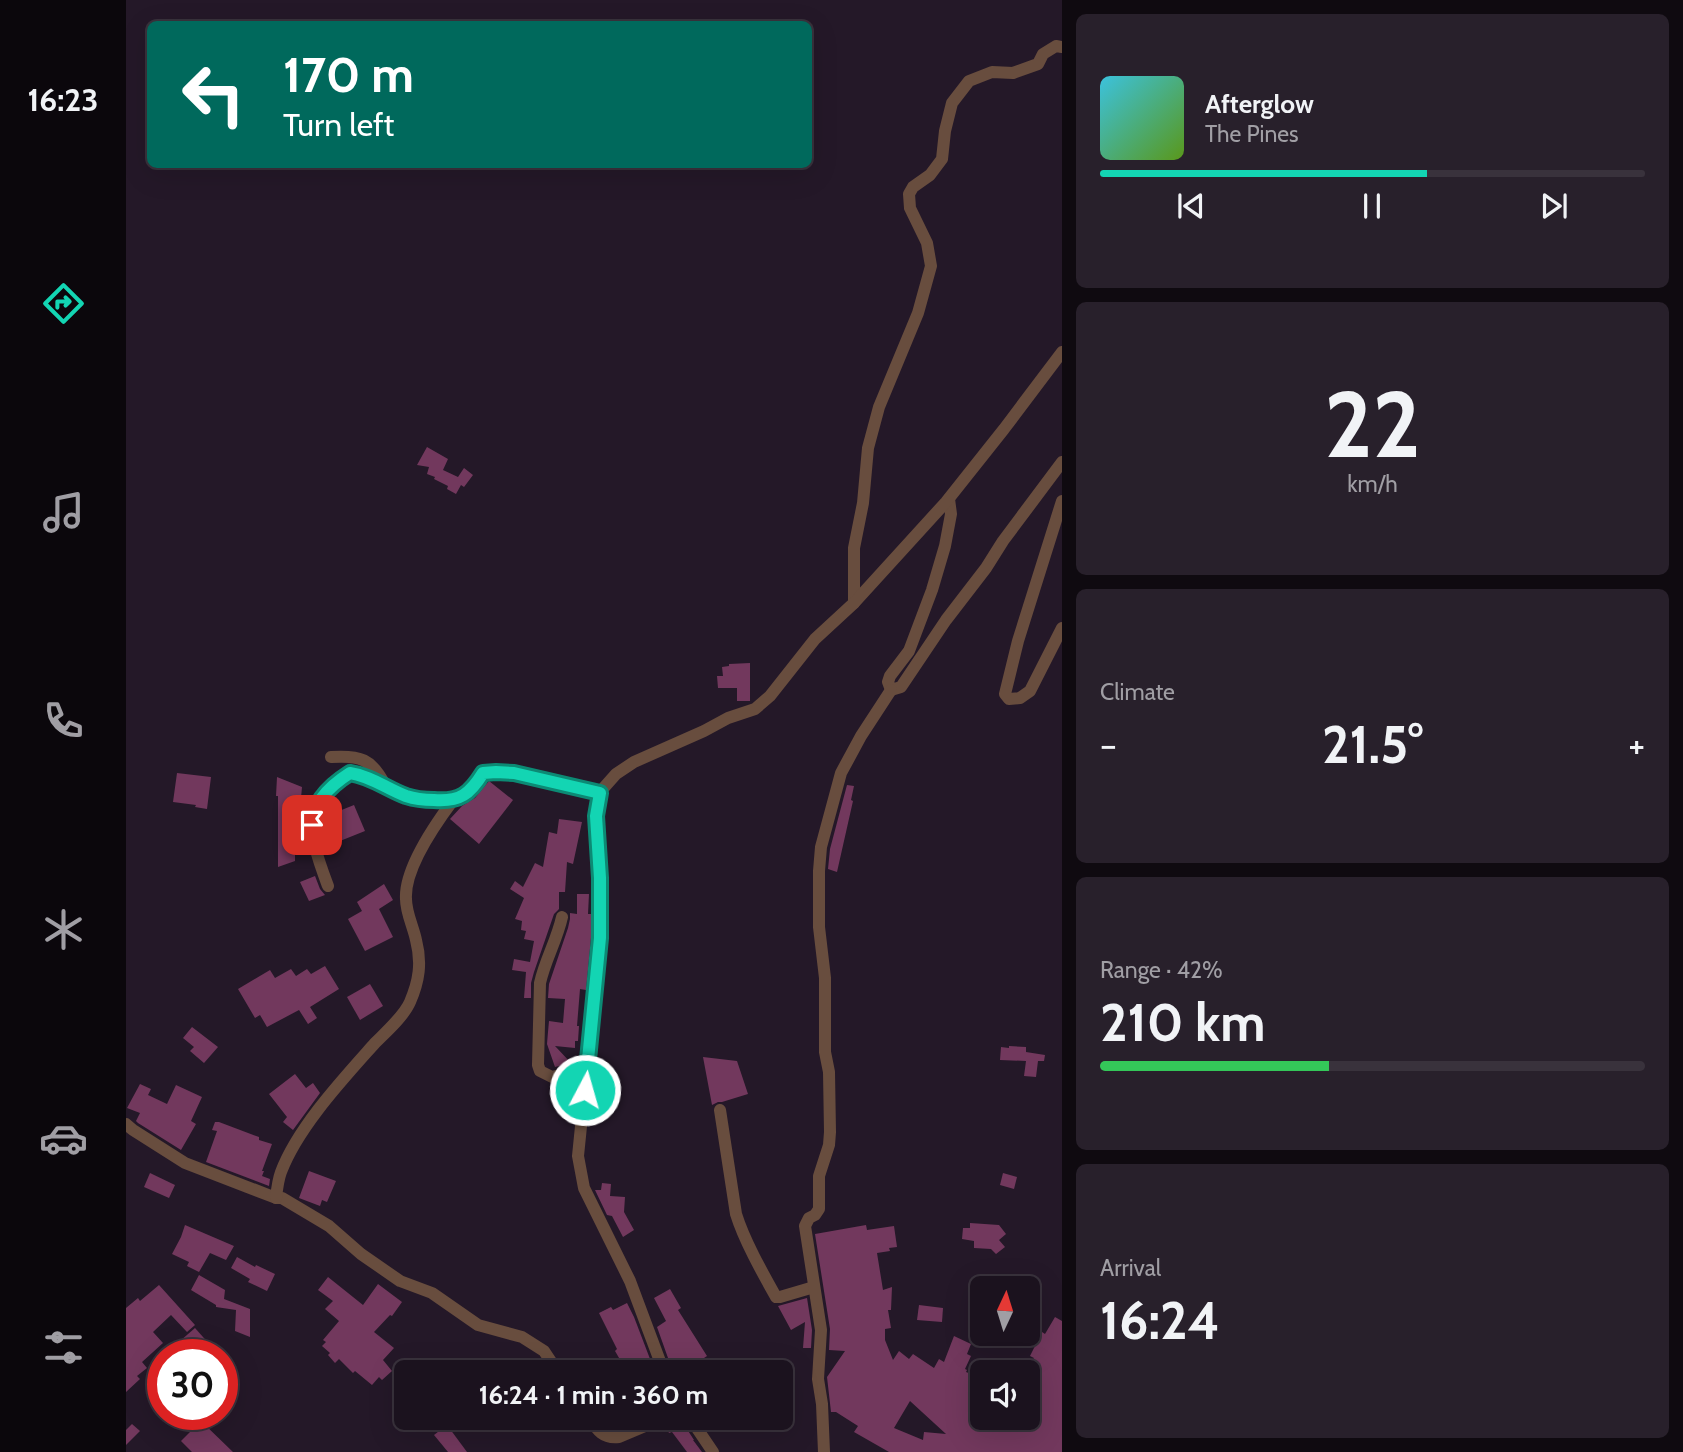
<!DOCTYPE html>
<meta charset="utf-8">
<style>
body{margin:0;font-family:Cabin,sans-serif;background:#28202b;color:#f1f3f6;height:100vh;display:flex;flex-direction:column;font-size:26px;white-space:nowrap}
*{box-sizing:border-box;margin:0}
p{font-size:23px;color:#a09ea4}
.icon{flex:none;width:38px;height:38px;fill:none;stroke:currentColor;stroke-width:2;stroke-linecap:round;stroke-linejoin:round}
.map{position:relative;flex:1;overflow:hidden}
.drawer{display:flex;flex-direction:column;gap:14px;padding:14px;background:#0f0a10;width:621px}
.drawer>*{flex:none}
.guide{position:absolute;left:21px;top:21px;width:665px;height:147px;border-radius:10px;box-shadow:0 7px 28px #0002,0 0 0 2px #39323c;background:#00695c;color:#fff;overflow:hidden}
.needle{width:46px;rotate:4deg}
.buttons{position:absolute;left:844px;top:1276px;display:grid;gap:14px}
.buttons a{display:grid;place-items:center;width:70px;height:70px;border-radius:10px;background:#1b121e;box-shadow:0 7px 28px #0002,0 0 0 2px #39323c;font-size:35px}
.speed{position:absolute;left:21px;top:1339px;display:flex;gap:14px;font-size:35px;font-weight:700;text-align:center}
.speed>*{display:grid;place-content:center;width:91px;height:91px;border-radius:50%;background:#1b121e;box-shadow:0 7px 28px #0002,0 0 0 2px #39323c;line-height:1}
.speed .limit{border:10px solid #d22;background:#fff;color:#111}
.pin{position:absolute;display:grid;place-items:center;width:60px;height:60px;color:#fff;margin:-30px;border-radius:14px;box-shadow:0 4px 10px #0006}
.me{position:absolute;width:77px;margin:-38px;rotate:6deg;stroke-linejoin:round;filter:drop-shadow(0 0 5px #0008)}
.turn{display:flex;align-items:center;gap:24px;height:147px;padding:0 21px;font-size:32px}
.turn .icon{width:91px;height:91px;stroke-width:2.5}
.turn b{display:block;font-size:49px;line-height:60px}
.big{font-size:52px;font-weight:800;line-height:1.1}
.drawer .widget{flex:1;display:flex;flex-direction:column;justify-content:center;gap:10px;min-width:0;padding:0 24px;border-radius:10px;background:#28202b}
.drawer .dial{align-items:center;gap:0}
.dial b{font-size:91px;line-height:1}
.song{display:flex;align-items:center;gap:21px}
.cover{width:84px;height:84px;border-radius:10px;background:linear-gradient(135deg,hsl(190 70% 55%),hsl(90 70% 35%))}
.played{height:7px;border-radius:4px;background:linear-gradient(90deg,#13d5b3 60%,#39323c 60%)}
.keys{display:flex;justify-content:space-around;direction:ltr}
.heat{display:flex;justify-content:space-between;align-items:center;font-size:38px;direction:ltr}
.charge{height:10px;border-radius:5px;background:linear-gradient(90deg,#34c759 42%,#39323c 0)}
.trip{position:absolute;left:268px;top:1360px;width:399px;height:70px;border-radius:10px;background:#1b121e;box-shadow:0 7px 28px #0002,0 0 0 2px #39323c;font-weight:800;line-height:70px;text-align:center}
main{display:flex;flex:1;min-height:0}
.dock{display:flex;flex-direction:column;width:126px;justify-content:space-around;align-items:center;background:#0b070c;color:#a09ea4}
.dock .icon{width:49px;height:49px}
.dock .active{color:#13d5b3}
.dock b{font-size:32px;color:#f1f3f6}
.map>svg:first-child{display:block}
.building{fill:#72385d;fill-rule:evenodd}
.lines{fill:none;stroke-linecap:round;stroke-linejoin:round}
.minor{stroke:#684d3e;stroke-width:12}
.route-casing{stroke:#0c8a74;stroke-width:18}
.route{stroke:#13d5b3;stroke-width:12}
</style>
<main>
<nav class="dock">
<b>16:23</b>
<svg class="icon active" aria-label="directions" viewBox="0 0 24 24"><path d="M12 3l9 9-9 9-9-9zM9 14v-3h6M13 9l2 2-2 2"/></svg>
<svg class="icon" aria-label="music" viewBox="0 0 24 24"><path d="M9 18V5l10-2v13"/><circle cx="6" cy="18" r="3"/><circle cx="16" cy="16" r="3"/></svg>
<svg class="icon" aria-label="phone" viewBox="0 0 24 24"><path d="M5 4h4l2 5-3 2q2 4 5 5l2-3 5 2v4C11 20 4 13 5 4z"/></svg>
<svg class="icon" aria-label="climate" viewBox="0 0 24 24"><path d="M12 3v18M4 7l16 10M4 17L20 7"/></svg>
<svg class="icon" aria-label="car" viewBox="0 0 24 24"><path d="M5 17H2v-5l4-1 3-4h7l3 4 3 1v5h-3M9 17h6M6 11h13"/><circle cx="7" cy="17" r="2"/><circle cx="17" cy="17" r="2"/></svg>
<svg class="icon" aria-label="filters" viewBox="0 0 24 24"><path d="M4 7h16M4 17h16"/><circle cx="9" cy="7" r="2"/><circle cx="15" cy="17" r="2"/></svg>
</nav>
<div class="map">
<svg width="936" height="1452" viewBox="0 0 936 1452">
<rect width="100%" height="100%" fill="#241828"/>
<g class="building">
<path d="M301,447L322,459L317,470L332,477L338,468L347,475L338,487L335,485L330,494L321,489L322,486L308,479L309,477L301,474L303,467L291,465Z"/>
<path d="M624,663V701H611V688H592L591,676H597L596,667L603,666V664Z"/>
<path d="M51,773L85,777L81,809L69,807L70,805L47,802Z"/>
<path d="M151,777L176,787L175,798L163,797L161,821L169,819V861L152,867V796H150Z"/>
<path d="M363,781L387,800L353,844L324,819L336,806L349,798Z"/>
<path d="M721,785L728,786L725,800L727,801L711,872L702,869L704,849Z"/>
<path d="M228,805L239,831L214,841L203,815Z"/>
<path d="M433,819L456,822L447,864L441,862L439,892H433V909L428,914L408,972L405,983V998H398L400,972L386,970L388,959L404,962L408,941L398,939L400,931L395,930L396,921L389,919L398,898L384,889L389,881L397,887L409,863L417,867L423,832L431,834Z"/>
<path d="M189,876L194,889L199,895L183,901L174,882Z"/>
<path d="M258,884L267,900L253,909L267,937L239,951L222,919L236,911L231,902Z"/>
<path d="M451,894H463L462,914H465V938L460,990L454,989L451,1026H453L452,1041H449V1048L429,1046L445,1063L429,1067L421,1044L422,1032L423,1021L437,1023L439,999L422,998L423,984L442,928L444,919V913L451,914Z"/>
<path d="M199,966L213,989L184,1007L191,1018L182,1024L173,1010L141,1027L134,1015L129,1018L112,989L144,970L149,978L165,969L170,976L181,969L185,974Z"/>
<path d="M244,984L257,1006L234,1020L221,997Z"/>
<path d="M66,1027L92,1047L78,1063L64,1051L68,1047L57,1038Z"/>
<path d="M883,1046L900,1047V1052L919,1055L918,1061H912L910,1077L898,1076L900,1061L874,1060L875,1047L883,1048Z"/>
<path d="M577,1057L611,1061L622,1094L596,1102H592L586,1105Z"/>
<path d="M169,1074L180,1088L187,1083L194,1093L167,1130L157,1122L161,1117L143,1094Z"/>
<path d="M14,1084L25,1089L22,1095L41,1104L50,1085L76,1097L65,1121L70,1124L55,1150L12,1123L10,1121L14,1113L1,1108Z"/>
<path d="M89,1122H93L133,1137V1140L146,1144L136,1171H138L136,1176L144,1179L143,1186L80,1162L91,1131L86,1130Z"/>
<path d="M183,1171L210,1181L201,1202L196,1200L194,1206L173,1198Z"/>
<path d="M24,1173L49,1185L43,1198L18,1187Z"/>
<path d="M877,1173L891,1177L888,1189L874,1185Z"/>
<path d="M476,1183L485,1184L484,1196L499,1197L498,1212L508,1230L497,1237L486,1216L481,1215L469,1190H475Z"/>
<path d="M844,1223L873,1225L880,1234L873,1240L879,1247L870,1254L865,1249L848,1248V1241L836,1239L837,1228H844Z"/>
<path d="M59,1225L108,1246L100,1260L84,1253L73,1272L61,1266L63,1262L46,1254L55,1237Z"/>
<path d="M740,1225L741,1230L768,1226L771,1247L763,1248L764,1251L751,1253L757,1290L766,1287L765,1310H762L765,1328L759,1329V1340L767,1360L773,1351L783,1359L787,1354L808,1368L813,1359L818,1362L828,1336L845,1344L841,1354L845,1356L839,1369L841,1370L840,1372L856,1378V1390L850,1388L843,1402L851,1408L844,1418H901V1367L908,1358L904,1356L916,1332L919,1334L929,1317L936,1321V1452H763L728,1432L732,1426L710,1412H705L701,1377L719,1351L703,1350L704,1329L689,1234ZM784,1401L820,1434L798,1432L797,1440L768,1428Z"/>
<path d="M111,1257L129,1267L130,1265L149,1274L141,1291L122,1282L124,1279L105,1268Z"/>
<path d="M73,1275L99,1290L98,1299L124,1309V1337L109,1331L110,1310L90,1307V1305L65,1290Z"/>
<path d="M202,1277L237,1305L252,1284L276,1302L266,1316L264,1315L248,1332L268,1348L257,1360L266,1371L256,1380L253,1377L246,1385L229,1371L227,1373L213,1359L209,1363L202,1355L204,1353L196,1346L200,1342L197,1340L213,1321L199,1309L207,1301L192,1290Z"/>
<path d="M33,1285L69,1325L61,1332L45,1315L27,1332L37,1343L16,1362L21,1368L11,1376L14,1379L0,1392V1308L12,1298L14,1301Z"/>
<path d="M544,1289L555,1308L552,1310L581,1356L578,1358L587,1372H547L531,1327L540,1321L528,1298Z"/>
<path d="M681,1298L686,1330L685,1348H677L679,1322L665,1330L652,1306Z"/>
<path d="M501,1303L508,1317L529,1372H486L496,1363L489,1351L491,1349L473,1313L485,1307L487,1310Z"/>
<path d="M793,1305L817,1308L816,1322L791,1320Z"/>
<path d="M69,1328L85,1346L75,1354H66L54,1341Z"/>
<path d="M547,1418H555L557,1423L568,1440H567L576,1452H561L546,1432L543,1433L540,1427L544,1424Z"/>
<path d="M75,1421L76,1422L107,1452H66L55,1441Z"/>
<path d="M6,1424L14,1431L0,1445V1430Z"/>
<path d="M321,1425L341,1452H322L308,1435Z"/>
</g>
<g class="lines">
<g class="minor">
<path d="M823,499L825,514L819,546L806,590L783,651L764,676L762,682L765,690L775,687L820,620L860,568L877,541L936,462"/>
<path d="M936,501L892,641L879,694L883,699L894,698L904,691L936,628"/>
<path d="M728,603V548L737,503L742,448L753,407L792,313L805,266L801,243L784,208L783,194L787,187L804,175L816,159L819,131L826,103L843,81L866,72L887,73L912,64L917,54L930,46L936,47"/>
<path d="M205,757C234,755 246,759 259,785"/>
<path d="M202,886C195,867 182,834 187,814C191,797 210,782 224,773C245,776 261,789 280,796C289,799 298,800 308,800C334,802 344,794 357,773L370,771L388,773L474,792"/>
<path d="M436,917C431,940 419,960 414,983L412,1065L414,1071L426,1077L461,1068"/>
<path d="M594,1110L610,1214C618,1240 636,1272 650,1297H654L688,1287"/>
<path d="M0,1124L7,1130L59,1163L150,1198H156L203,1226L235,1254L274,1281L306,1293L352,1325L396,1337L418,1351L432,1372"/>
<path d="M150,1198C151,1189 152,1180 155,1172C172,1127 217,1079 249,1043C260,1032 278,1016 284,1002C293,981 296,963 290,940C287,926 280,913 280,899C278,868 310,823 328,799"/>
<path d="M538,1372L504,1281L458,1188L452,1156L474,938V878L470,816L474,792L490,774L508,762L578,731L602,718L629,709L644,696L689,639L728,603L820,502L878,429L936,352"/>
<path d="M463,1418C471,1430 477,1439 493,1437L538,1418"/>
<path d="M564,1418L587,1452"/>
<path d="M698,1452L696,1404L692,1379L695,1330L679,1226L683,1218L689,1215L693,1209V1176L703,1145L704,1132L703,1072L699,1052V978L693,927V871L695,847L715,773L735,736L765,690"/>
</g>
</g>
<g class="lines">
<defs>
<path id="route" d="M186,825C187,802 205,785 224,773C245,776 261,789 280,796C289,799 298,800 308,800C334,802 344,794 357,773L370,772L388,773L474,793L470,816L474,878V938L459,1090"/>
</defs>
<use href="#route" class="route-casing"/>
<use href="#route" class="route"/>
</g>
</svg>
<div class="buttons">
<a><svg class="needle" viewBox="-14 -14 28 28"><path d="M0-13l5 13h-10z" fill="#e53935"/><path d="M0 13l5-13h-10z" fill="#a09ea4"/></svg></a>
<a><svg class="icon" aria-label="sound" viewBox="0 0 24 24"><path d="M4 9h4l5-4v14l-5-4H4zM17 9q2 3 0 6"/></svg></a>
</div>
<div class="speed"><div class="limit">30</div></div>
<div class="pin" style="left:186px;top:825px;background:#d93025"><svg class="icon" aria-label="arrive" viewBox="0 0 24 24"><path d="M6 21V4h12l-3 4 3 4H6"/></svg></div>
<svg class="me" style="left:459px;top:1090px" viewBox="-20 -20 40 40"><circle r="17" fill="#13d5b3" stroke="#fff" stroke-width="3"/><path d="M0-11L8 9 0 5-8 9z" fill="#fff"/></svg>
<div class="trip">16:24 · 1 min · 360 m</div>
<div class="guide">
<div class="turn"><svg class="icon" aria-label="left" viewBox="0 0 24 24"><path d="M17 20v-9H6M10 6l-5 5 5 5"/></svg><div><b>170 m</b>Turn left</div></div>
</div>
</div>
<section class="drawer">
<div class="widget">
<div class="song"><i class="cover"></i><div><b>Afterglow</b><p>The Pines</p></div></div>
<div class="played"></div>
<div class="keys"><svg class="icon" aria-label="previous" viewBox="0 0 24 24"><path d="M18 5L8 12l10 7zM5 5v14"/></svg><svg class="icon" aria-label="pause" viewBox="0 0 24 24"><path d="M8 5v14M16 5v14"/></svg><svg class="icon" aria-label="next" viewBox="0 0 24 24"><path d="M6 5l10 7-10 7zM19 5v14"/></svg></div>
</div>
<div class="widget dial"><b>22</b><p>km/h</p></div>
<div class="widget"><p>Climate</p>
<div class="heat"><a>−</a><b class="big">21.5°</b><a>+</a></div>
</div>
<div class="widget"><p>Range · 42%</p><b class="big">210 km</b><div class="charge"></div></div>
<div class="widget"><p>Arrival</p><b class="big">16:24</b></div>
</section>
</main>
